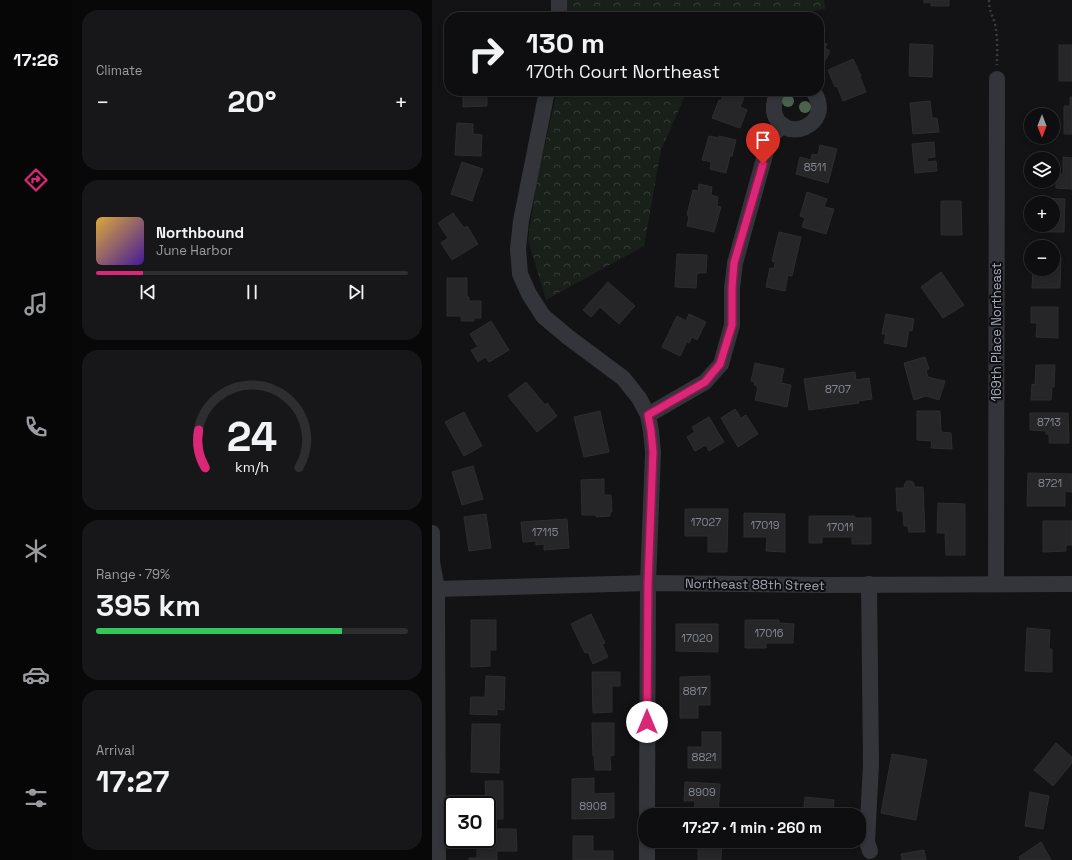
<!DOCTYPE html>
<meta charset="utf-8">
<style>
body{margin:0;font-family:"Space Grotesk",sans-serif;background:#171719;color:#f1f3f6;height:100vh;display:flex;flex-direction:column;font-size:15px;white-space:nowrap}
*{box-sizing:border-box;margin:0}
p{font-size:13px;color:#9b9c9f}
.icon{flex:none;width:22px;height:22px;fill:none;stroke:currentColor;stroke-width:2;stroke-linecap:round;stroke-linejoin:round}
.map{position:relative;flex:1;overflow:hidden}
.details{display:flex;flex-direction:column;gap:10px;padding:10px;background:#080809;width:360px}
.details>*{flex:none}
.banner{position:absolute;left:12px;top:12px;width:380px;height:84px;border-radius:16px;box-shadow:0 2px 6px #0003,0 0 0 1px #2e2e30;background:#0e0e10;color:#f1f3f6;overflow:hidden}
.needle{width:26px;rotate:180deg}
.buttons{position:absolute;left:592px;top:108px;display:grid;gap:8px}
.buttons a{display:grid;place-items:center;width:36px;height:36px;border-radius:50%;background:#0e0e10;box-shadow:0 2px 6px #0003,0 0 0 1px #2e2e30;font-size:20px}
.speed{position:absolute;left:12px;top:796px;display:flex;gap:8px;font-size:20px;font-weight:700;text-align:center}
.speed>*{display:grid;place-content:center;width:52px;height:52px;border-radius:50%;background:#0e0e10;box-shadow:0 2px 6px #0003,0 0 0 1px #2e2e30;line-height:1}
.speed .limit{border:2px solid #111;border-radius:6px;background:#fff;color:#111}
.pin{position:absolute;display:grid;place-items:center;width:34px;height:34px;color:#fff;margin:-41px -17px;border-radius:50% 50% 50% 0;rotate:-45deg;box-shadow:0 0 4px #0007}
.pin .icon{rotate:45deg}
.me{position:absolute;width:44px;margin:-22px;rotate:0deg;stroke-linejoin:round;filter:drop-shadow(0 0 3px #0008)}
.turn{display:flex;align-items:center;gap:14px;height:84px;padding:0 16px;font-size:18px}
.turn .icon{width:52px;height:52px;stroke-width:2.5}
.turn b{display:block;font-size:28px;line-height:34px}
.big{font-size:30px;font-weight:800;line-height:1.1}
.details .card{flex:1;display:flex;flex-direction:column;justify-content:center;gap:6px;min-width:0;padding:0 14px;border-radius:16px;background:#171719}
.details .dial{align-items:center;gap:0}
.dial svg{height:104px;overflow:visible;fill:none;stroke:#2e2e30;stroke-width:7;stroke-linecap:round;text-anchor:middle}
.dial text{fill:#f1f3f6;stroke:none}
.song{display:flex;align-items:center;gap:12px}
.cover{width:48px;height:48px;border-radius:6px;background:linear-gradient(135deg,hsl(40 70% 55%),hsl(260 70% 35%))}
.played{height:4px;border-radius:2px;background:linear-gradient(90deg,#db2777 15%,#2e2e30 15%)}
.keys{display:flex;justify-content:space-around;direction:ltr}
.heat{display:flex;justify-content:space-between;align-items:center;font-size:22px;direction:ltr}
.charge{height:6px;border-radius:3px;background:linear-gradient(90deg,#34c759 79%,#2e2e30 0)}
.trip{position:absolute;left:206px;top:808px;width:228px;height:40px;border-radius:16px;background:#0e0e10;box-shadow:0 2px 6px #0003,0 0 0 1px #2e2e30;font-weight:800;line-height:40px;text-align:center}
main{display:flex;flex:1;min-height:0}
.dock{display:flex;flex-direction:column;width:72px;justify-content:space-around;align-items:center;background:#060606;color:#9b9c9f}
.dock .icon{width:28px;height:28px}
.dock .current{color:#db2777}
.dock b{font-size:18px;color:#f1f3f6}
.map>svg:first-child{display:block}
.forest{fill:url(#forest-crowns)}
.building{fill:#262629;stroke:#2d2d31}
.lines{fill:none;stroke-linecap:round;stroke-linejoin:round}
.path{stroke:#3a3c41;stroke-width:2.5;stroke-dasharray:2 3;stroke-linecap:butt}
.minor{stroke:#34353a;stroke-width:16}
.tree{fill:#4b624e}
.route-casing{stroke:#8e194d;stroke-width:10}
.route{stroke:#db2777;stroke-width:7}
.labels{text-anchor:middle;stroke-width:4;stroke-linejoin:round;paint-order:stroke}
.number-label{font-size:11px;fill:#848893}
.street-label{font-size:13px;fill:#a4a9b7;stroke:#0e0e10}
</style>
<main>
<nav class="dock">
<b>17:26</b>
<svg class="icon current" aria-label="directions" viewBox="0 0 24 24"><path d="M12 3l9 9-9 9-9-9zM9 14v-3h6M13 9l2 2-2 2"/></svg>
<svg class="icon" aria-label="music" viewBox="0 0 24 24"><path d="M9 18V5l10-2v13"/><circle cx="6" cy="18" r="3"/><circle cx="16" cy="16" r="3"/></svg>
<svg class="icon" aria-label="phone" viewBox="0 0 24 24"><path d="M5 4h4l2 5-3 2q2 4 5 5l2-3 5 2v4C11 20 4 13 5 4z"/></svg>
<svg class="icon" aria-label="climate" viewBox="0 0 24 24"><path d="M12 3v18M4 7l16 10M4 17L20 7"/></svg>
<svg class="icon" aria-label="car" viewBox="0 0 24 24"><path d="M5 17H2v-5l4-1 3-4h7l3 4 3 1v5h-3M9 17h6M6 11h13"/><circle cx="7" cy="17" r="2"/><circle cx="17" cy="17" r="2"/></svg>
<svg class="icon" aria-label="filters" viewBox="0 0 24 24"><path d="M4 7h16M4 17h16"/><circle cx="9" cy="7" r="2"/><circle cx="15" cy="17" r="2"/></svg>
</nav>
<section class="details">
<div class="card"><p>Climate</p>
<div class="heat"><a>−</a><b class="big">20°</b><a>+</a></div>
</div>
<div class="card">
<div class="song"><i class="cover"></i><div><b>Northbound</b><p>June Harbor</p></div></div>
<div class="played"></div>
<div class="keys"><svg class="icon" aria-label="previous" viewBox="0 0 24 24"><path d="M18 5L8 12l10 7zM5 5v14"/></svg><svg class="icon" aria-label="pause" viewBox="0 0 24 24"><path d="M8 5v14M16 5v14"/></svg><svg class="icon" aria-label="next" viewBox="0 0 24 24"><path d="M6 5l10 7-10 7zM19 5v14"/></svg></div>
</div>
<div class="card dial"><svg viewBox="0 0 100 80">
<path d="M14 69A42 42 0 1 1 86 69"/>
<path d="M14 69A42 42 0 0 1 9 40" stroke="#db2777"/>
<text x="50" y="56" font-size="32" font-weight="700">24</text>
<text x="50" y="72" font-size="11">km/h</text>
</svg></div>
<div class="card"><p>Range · 79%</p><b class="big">395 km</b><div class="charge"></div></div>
<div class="card"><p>Arrival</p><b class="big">17:27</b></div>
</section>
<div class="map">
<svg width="640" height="860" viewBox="0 0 640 860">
<defs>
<pattern id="forest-crowns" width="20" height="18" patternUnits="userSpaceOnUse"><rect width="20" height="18" fill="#19201a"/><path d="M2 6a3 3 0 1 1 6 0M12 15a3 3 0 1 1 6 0" fill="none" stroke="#373e39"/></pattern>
</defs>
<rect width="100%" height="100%" fill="#131315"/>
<g class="forest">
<path d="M133,0H392L393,9L345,17H137Z"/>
<path d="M125,91H255L229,150L212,246L114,300L96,240L105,180Z"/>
</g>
<g class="building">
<path d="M492,0H517V6H499V2L492,3Z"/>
<path d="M387,40L395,44L393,48L398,51L393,61L387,58Z"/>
<path d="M478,44L501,45L500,77L477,76Z"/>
<rect x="627" y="45" width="13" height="36"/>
<path d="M421,59L429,76L428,77L434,92L411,101L405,86L403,87L396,70Z"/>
<path d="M31,91H55V106L31,107Z"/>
<path d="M293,91L314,92L308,107L315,110L308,128L280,118L287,100L289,101Z"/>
<path d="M638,97H640V134H632V106H638Z"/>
<path d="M498,101L500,118H505L507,132L481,134L478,103Z"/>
<path d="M25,123L41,124V134L50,135L49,156L23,155Z"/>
<path d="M277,136L287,138V136L304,140L300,156H298L294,173L278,169L279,162L270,160Z"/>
<path d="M502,142L503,157L495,158V162L504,161L505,171L483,173L480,144Z"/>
<path d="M388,145L405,149L396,183L364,174L368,157L379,160L380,154L386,155Z"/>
<path d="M631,157L640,158V189L624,188V174H631Z"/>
<path d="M30,162L51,169L40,201L19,194Z"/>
<path d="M267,184L280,187L279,195L286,197L285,206L289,207L282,232L255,226L257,216L255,215L261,190L266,191Z"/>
<path d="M375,192L395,199L392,207L402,209L394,234L370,227L373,218L368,216Z"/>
<path d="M605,198L633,199L632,232H611V225H621V203H605Z"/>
<path d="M509,201H529L530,235H509Z"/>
<path d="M21,213L32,228L35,226L46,244L20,260L9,243L16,238L6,223Z"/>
<path d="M347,232L369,237L360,276L356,275L353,291L334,287L338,268L342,269L343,262L340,261Z"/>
<path d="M245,254L275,255L274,273H265L264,288L243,287Z"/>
<path d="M621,256L629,257L628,288H600L601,269H621Z"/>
<path d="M509,272L532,305L511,318L489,287Z"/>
<path d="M15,278H35V297H37V301H49V318H42V321H29V316H15Z"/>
<path d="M176,282L203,306L187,324L168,307L159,317L151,310Z"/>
<path d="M599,307H626V338L604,337L605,323H599Z"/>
<path d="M257,314L274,322L265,340L260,337L257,343L255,342L248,356L230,347L245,316L254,321Z"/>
<path d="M454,314L482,319L480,331L477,330L474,347L452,343L454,334H450Z"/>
<path d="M59,321L77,350L57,362L53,357L46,362L39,350L46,347L38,334Z"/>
<path d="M493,357L497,369L494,370L496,377L513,381L507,400L494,396L482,400L472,363Z"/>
<path d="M323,363L352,369L349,383L359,385L355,407L323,400L326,387L322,385L323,382L319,381Z"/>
<path d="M604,365H623L622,387H620L619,400H599L600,384L603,385Z"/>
<path d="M423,372L424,380L437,378L440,399L426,401L427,403L377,410L372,379Z"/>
<path d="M94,382L113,405L115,403L125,416L105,432L76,396Z"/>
<path d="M303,409L309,418L314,415L326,434L306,447L289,418Z"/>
<path d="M168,411L177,452L152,457L142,417Z"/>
<path d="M485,411H508L509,432L519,433L520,449L499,448L500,441L485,440Z"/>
<path d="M32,412L50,446L32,456L13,422Z"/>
<path d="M598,413H636L637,443H617V434H614V431L598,430Z"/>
<path d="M277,417L292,442L277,451L274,445L263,451L255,437L263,432L260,427Z"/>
<path d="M41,466L51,499L30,505L20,472Z"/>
<path d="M596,473L640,474V492L633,491V506H595Z"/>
<path d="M172,479V495H179L180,512H178V516L164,517V515H150L149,480Z"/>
<path d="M475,481H479L482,483V487H491L493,532H477L476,526H472L471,511H465L464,488H472L473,483Z"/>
<path d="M506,503L533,504V555H514L513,533H505Z"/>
<path d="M253,509H296L295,552H276V536H253Z"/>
<path d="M312,513L353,514V552L334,551L335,537H312Z"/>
<path d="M54,514L59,548L37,551L32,517Z"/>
<path d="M377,516H423V518H439V544H420V537H390V543H377Z"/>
<path d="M135,519L137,548L112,550V544L104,545V541L91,542L89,522Z"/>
<path d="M611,521H640V545H634V551L611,552Z"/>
<path d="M159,614L173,643L170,644L176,657L161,664L156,652L153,653L139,624Z"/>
<path d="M39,620H64V650H58V666L39,667Z"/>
<path d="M313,620H347V623L362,624L361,643H334V648H313Z"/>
<path d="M244,624H286V652L244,651Z"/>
<path d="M595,628L618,630L617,649H620V672L593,671Z"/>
<path d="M160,672H188V686H180V712L161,713Z"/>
<path d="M54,676L73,677L72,710L65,709V715L38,714L39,697H53Z"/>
<path d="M278,676V705H266V718H248V677Z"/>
<path d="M160,723H182V755L178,756L179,770H163L162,756H161Z"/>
<path d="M40,724H68L67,773L39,772Z"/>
<path d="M270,732H289V768H256V747H270Z"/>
<path d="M624,743L640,757V763L621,786L602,770Z"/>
<path d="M460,754L495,760L484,820L449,813Z"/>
<path d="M162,778V794L182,793V818L140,819V779Z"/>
<path d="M53,781H71V819H55V805H39V803H54Z"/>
<path d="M253,782L288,784L286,815H262L263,801H252Z"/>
<path d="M598,792L617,796L611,829L593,826Z"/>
<path d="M373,797L402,800L401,815H371Z"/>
<path d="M55,829H84L85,851H65V860H37V858H45V839H55Z"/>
<path d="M141,836H161V851H181V860H141Z"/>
<path d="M251,841H290L289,860H266V845L251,844Z"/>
<path d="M609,842L619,860H588L587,857Z"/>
<path d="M492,850L494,860H470L469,854Z"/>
</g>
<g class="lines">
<path class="path" d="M557,0C557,12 560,13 563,24C566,37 565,52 565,65"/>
<g class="minor">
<path d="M127,0V17"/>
<path d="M115,91L89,221L86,249L88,274L97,294L111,316L136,337L191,378L207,398L216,415L219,431L221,452L216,583L215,815"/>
<path d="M349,91C343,97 341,103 342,111C348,146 405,126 381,91"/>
<path d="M216,415L273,382L289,364L300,325V288L303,263L338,137L351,125"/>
<path d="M0,533V562L5,589L6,860"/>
<path d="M437,584L439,764L435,842L438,851"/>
<path d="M564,584L565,79"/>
<path d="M5,589L216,583L390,585L640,584"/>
<path d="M215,860V841"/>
</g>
</g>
<g class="tree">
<circle cx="356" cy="101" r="6"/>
<circle cx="373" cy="107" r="6"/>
</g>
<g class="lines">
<defs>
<path id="route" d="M215,722L216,583L221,452L219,431L216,415L273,382L288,364L300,325V288L302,263L331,164"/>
</defs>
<use href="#route" class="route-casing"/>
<use href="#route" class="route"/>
</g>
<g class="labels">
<g class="number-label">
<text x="383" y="171">8511</text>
<text x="406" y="393">8707</text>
<text x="617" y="426">8713</text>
<text x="618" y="487">8721</text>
<text x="274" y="526">17027</text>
<text x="333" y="529">17019</text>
<text x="408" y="531">17011</text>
<text x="113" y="536">17115</text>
<text x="337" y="637">17016</text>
<text x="265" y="642">17020</text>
<text x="263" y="695">8817</text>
<text x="272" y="761">8821</text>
<text x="270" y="796">8909</text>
<text x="161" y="810">8908</text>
</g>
<g class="street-label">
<text transform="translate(564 332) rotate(-90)" y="5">169th Place Northeast</text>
<text transform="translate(323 584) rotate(1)" y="5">Northeast 88th Street</text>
</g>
</g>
</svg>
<div class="buttons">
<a><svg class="needle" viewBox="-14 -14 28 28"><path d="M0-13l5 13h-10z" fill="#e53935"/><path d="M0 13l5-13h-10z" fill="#9b9c9f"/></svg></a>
<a><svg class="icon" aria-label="layers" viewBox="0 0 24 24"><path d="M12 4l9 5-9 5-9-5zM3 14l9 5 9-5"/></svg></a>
<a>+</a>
<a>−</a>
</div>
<div class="speed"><div class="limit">30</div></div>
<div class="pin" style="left:331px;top:164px;background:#d93025"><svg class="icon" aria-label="arrive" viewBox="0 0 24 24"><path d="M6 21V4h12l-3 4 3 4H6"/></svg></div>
<svg class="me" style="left:215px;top:722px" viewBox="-20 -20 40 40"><circle r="19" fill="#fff"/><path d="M0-13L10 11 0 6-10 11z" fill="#db2777"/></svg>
<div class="trip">17:27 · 1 min · 260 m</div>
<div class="banner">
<div class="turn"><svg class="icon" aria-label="right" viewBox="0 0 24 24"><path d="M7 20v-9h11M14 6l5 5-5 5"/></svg><div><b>130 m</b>170th Court Northeast</div></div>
</div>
</div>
</main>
